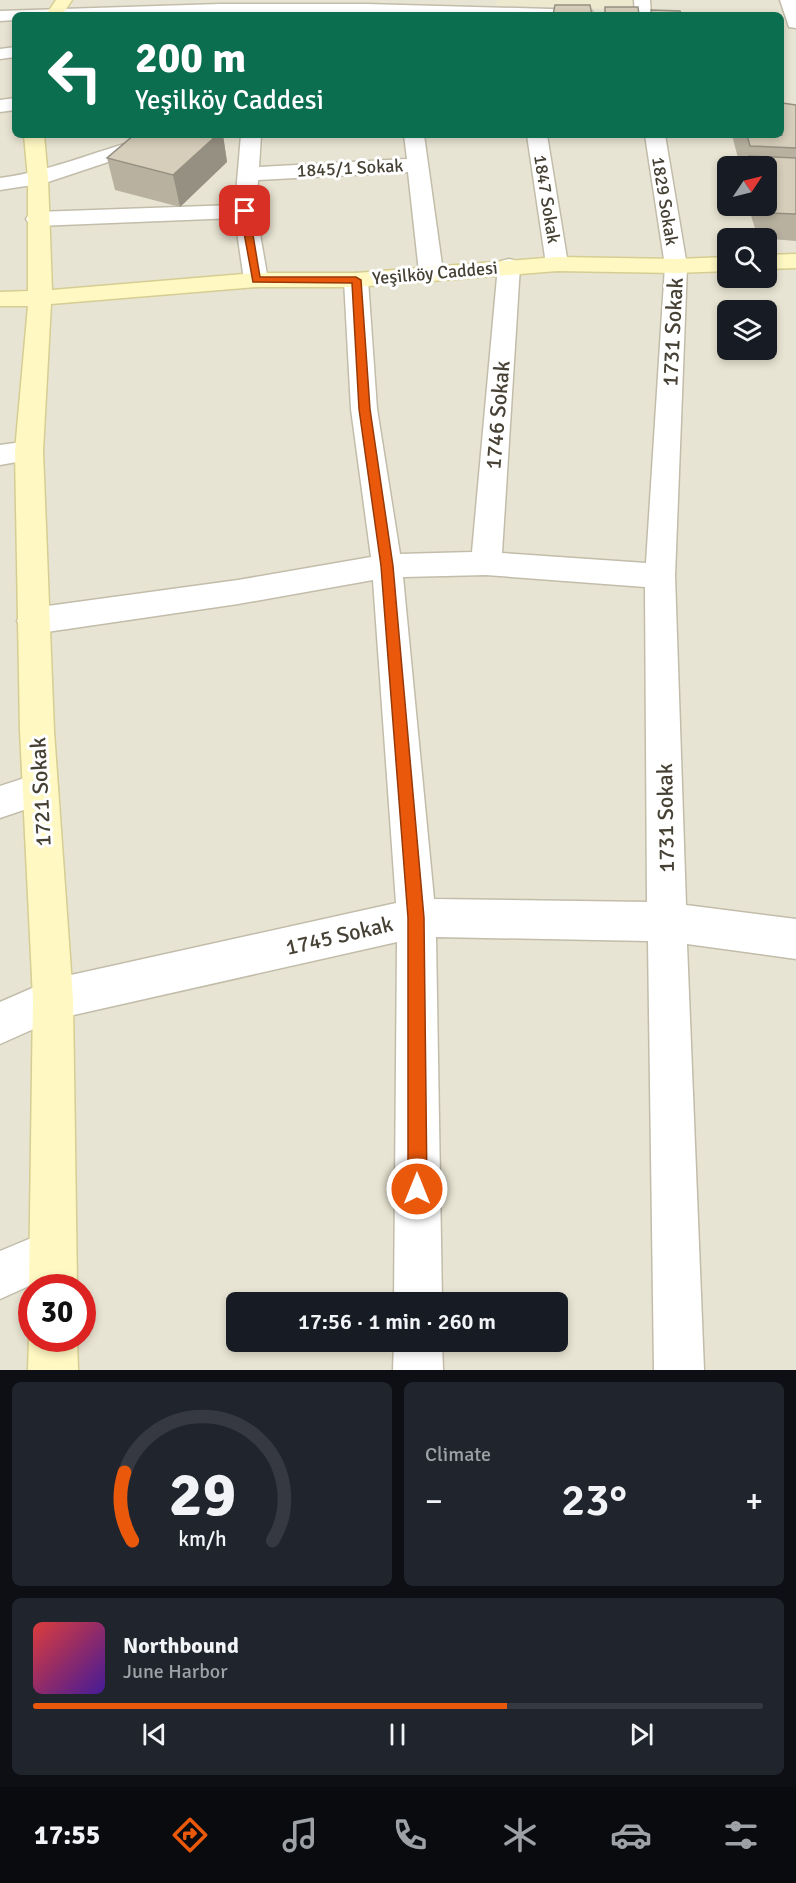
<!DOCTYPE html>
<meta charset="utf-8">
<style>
body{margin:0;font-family:Signika,sans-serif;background:#20242c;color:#f1f3f6;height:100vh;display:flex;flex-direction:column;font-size:22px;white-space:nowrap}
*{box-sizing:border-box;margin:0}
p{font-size:20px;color:#9ea1a6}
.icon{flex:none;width:33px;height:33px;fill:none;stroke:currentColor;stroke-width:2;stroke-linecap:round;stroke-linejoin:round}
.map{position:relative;height:1370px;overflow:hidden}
.side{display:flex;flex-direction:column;gap:12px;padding:12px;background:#0d0f14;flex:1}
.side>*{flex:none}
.banner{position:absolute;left:12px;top:12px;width:772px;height:126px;border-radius:9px;box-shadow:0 3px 9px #0003;background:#0b6e4f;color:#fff;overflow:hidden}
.needle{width:39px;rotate:55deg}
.controls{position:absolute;left:717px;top:156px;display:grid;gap:12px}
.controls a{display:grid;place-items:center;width:60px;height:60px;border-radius:9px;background:#171b24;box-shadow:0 3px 9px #0003;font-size:30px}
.speed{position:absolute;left:18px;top:1274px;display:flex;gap:12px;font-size:30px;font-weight:700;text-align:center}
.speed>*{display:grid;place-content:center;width:78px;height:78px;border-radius:50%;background:#171b24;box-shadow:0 3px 9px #0003;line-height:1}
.speed .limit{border:9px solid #d22;background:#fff;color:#111}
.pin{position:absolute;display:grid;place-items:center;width:51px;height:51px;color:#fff;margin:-26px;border-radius:12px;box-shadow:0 3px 9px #0006}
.me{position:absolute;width:66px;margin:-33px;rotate:0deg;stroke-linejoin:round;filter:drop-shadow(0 0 4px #0008)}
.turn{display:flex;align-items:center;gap:21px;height:126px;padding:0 24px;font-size:27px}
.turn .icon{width:78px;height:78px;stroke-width:2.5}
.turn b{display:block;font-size:42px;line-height:51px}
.big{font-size:45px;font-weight:600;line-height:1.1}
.side .card{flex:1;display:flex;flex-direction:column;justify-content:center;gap:9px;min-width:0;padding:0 21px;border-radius:9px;background:#20242c}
.side .dial{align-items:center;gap:0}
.dial svg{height:156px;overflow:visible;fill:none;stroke:#363941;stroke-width:7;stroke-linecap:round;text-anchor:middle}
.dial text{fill:#f1f3f6;stroke:none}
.song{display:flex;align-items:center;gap:18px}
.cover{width:72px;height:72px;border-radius:9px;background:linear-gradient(135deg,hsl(0 70% 55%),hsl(260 70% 35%))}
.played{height:6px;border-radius:3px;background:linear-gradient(90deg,#ea580c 65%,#363941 65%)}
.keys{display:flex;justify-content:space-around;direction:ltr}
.heat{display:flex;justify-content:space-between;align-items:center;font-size:33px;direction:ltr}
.side .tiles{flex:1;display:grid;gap:12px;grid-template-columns:1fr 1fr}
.card:last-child{grid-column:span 2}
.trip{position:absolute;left:226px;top:1292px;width:342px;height:60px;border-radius:9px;background:#171b24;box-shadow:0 3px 9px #0003;font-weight:600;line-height:60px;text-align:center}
.tab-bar{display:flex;height:96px;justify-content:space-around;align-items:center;background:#090b0e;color:#9ea1a6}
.tab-bar .icon{width:42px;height:42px}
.tab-bar .active{color:#ea580c}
.tab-bar b{font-size:27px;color:#f1f3f6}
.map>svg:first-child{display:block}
.residential{fill:#e8e4d3;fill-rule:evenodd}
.education{fill:#ede9ce}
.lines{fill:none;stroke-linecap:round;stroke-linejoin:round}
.street-casing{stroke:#c2bdaa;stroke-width:3}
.secondary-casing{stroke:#d6cd92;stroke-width:3}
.street{fill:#fff;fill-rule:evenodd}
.secondary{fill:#fff8c3;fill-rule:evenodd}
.wall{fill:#b8b1a0}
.shaded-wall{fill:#969082}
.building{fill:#d6ceba;stroke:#969082;stroke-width:1.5}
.route{fill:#ea580c;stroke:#983908;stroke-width:1.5}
.labels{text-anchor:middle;stroke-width:6;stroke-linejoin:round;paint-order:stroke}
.far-street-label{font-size:18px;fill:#464134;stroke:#fff}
.street-label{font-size:22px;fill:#464134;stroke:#fff}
</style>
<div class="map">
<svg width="796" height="1370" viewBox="0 0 796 1370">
<rect width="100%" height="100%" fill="#f3f1e5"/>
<path class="residential" d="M0,0H796V1370H0ZM15,15H782V135H15ZM728,166H766V206H728ZM728,238H766V278H728ZM728,310H766V350H728ZM32,1287H82V1338H32ZM237,1302H558V1341H237Z"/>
<path class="education" d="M498,0H633L634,10L495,5Z"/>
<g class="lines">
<defs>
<g id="street">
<path d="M634,0H650L651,15H635Z"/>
<path d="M780,0H796V28L789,27Z"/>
<path d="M220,4H366L586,10L592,11L594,15H15V20L0,21V11Z"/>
<path d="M15,47V57L0,59V49Z"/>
<path d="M15,98V110L0,112V100Z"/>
<path d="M158,135H194L191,139L138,152L45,183L0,190V178C55,171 104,147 158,135Z"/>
<path d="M241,135H261L259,167L407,159L404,135H424L443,272L439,277L431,279L423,277L419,272L408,172L258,180L256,211L268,280L264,285L256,287L248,285L244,280L235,218L37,226L29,224L26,219L29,214L37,212L235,205Z"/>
<path d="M527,135H547L568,264L565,269L557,271L549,269L546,264Z"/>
<path d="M645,135H665L687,266L675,576L686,905L796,919V959L687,944L704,1370H654L648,941L436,937L442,1302H394L397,942L56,1019L0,1044V1002L53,979L396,903L373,580L238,604L33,634L22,630L17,621L22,612L33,608L238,580L371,557L351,409L344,280L348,275L356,273L364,275L368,280L377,409L400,554L472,552L498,266L501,261L509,259L517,261L520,266L502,553L646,563L665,266ZM486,575L645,587L647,902L434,899L403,577Z"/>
<path d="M29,441L39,444L43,451L39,458L0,465V445Z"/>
<path d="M40,773L53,778L58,789L53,800L0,818V786Z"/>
<path d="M53,1229L69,1236L76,1252L69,1268L0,1299V1251Z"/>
<path d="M394,1341H442L443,1370H393Z"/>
</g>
<g id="secondary">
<path d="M56,0H72L62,15H46Z"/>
<path d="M24,135H44L48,179L52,290L256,273H356L557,257L676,259L728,257V271L676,273L557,271L356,287H256L51,304L43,451L54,731L73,999L77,1287H32V1292L29,1287L33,999L20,731L15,451L28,306H0V292L28,291V179Z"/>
<path d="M796,254V268L766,269V255Z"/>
<path d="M32,1331V1338H77L78,1370H28L29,1338Z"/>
</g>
</defs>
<use href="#street" class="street-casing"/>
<use href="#secondary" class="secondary-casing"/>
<use href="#street" class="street"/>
<use href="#secondary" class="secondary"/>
</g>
<g class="wall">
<path d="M796,105V241L758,238L748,206H766V166H740L732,135H782Z"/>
<path d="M134,135H223L227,162L180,207L115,190L107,158Z"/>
</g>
<path class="shaded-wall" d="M217,135H223L227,162L180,207L173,175Z"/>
<g class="building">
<path d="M555,5H590L592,15H553Z"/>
<path d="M605,7H638L639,15H605Z"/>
<path d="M651,10L680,11L682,15H652Z"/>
<path d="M782,103L796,105V148L750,146L747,135H782Z"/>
<path d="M134,135H217L173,175L107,158Z"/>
<path d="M749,156L796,158V214L768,213L766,206V166H753Z"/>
</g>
<path class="route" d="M245,208L249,211L260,277H356L361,280L370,409L393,566L424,918L427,1189L424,1196L417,1198L411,1196L408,1189V918L381,566L359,409L352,283L253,282L240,211Z"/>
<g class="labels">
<g class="far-street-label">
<text transform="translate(350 168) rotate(-3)" y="6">1845/1 Sokak</text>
<text transform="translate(547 199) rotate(81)" y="6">1847 Sokak</text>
<text transform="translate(665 201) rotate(81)" y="6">1829 Sokak</text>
<text transform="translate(435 273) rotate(-5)" y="6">Yeşilköy Caddesi</text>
</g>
<g class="street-label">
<text transform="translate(672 332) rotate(-87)" y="8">1731 Sokak</text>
<text transform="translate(497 415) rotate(-85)" y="8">1746 Sokak</text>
<text transform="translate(40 792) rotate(-93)" y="8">1721 Sokak</text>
<text transform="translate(665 818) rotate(-91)" y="8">1731 Sokak</text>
<text transform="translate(339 935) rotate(-13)" y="8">1745 Sokak</text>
</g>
</g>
</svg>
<div class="controls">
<a><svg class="needle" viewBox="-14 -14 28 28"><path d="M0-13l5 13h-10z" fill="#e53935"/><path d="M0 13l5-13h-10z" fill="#9ea1a6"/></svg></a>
<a><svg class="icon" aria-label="search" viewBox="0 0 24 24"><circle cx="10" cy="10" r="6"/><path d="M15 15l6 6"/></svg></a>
<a><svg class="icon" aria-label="layers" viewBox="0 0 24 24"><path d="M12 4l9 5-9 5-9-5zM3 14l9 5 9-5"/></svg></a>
</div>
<div class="speed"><div class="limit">30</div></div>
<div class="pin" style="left:245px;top:211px;background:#d93025"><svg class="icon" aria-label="arrive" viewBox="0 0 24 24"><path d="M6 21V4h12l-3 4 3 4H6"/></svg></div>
<svg class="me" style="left:417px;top:1189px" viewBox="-20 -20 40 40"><circle r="17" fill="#ea580c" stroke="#fff" stroke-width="3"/><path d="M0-11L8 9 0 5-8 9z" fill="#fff"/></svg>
<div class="trip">17:56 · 1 min · 260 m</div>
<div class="banner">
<div class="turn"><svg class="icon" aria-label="left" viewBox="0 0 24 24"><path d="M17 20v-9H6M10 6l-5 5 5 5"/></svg><div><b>200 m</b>Yeşilköy Caddesi</div></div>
</div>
</div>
<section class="side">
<div class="tiles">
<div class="card dial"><svg viewBox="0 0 100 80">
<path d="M14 69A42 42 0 1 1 86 69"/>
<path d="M14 69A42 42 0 0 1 10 34" stroke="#ea580c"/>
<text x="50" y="56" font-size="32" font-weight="700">29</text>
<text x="50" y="72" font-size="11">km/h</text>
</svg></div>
<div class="card"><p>Climate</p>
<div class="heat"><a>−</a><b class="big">23°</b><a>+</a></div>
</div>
<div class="card">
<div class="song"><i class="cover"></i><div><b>Northbound</b><p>June Harbor</p></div></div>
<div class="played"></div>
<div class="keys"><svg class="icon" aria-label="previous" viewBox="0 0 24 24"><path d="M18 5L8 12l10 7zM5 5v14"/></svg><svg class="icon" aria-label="pause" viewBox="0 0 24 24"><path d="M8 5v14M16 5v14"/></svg><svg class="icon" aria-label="next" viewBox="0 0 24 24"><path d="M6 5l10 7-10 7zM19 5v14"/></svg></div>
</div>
</div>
</section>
<nav class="tab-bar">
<b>17:55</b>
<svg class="icon active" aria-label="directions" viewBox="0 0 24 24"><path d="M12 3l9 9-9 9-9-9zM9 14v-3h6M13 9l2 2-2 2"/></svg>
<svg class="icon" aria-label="music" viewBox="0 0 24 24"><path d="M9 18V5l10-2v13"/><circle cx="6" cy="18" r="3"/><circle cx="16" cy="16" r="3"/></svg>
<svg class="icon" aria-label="phone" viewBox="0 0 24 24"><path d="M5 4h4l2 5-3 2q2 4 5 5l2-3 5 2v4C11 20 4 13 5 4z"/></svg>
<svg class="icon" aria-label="climate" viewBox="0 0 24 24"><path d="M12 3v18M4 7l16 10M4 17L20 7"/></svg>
<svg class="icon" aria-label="car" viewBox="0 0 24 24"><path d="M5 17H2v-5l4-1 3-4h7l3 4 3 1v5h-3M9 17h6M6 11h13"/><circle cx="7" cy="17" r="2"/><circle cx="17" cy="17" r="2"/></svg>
<svg class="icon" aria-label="filters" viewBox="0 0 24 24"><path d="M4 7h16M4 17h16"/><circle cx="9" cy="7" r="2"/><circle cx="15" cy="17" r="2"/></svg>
</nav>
